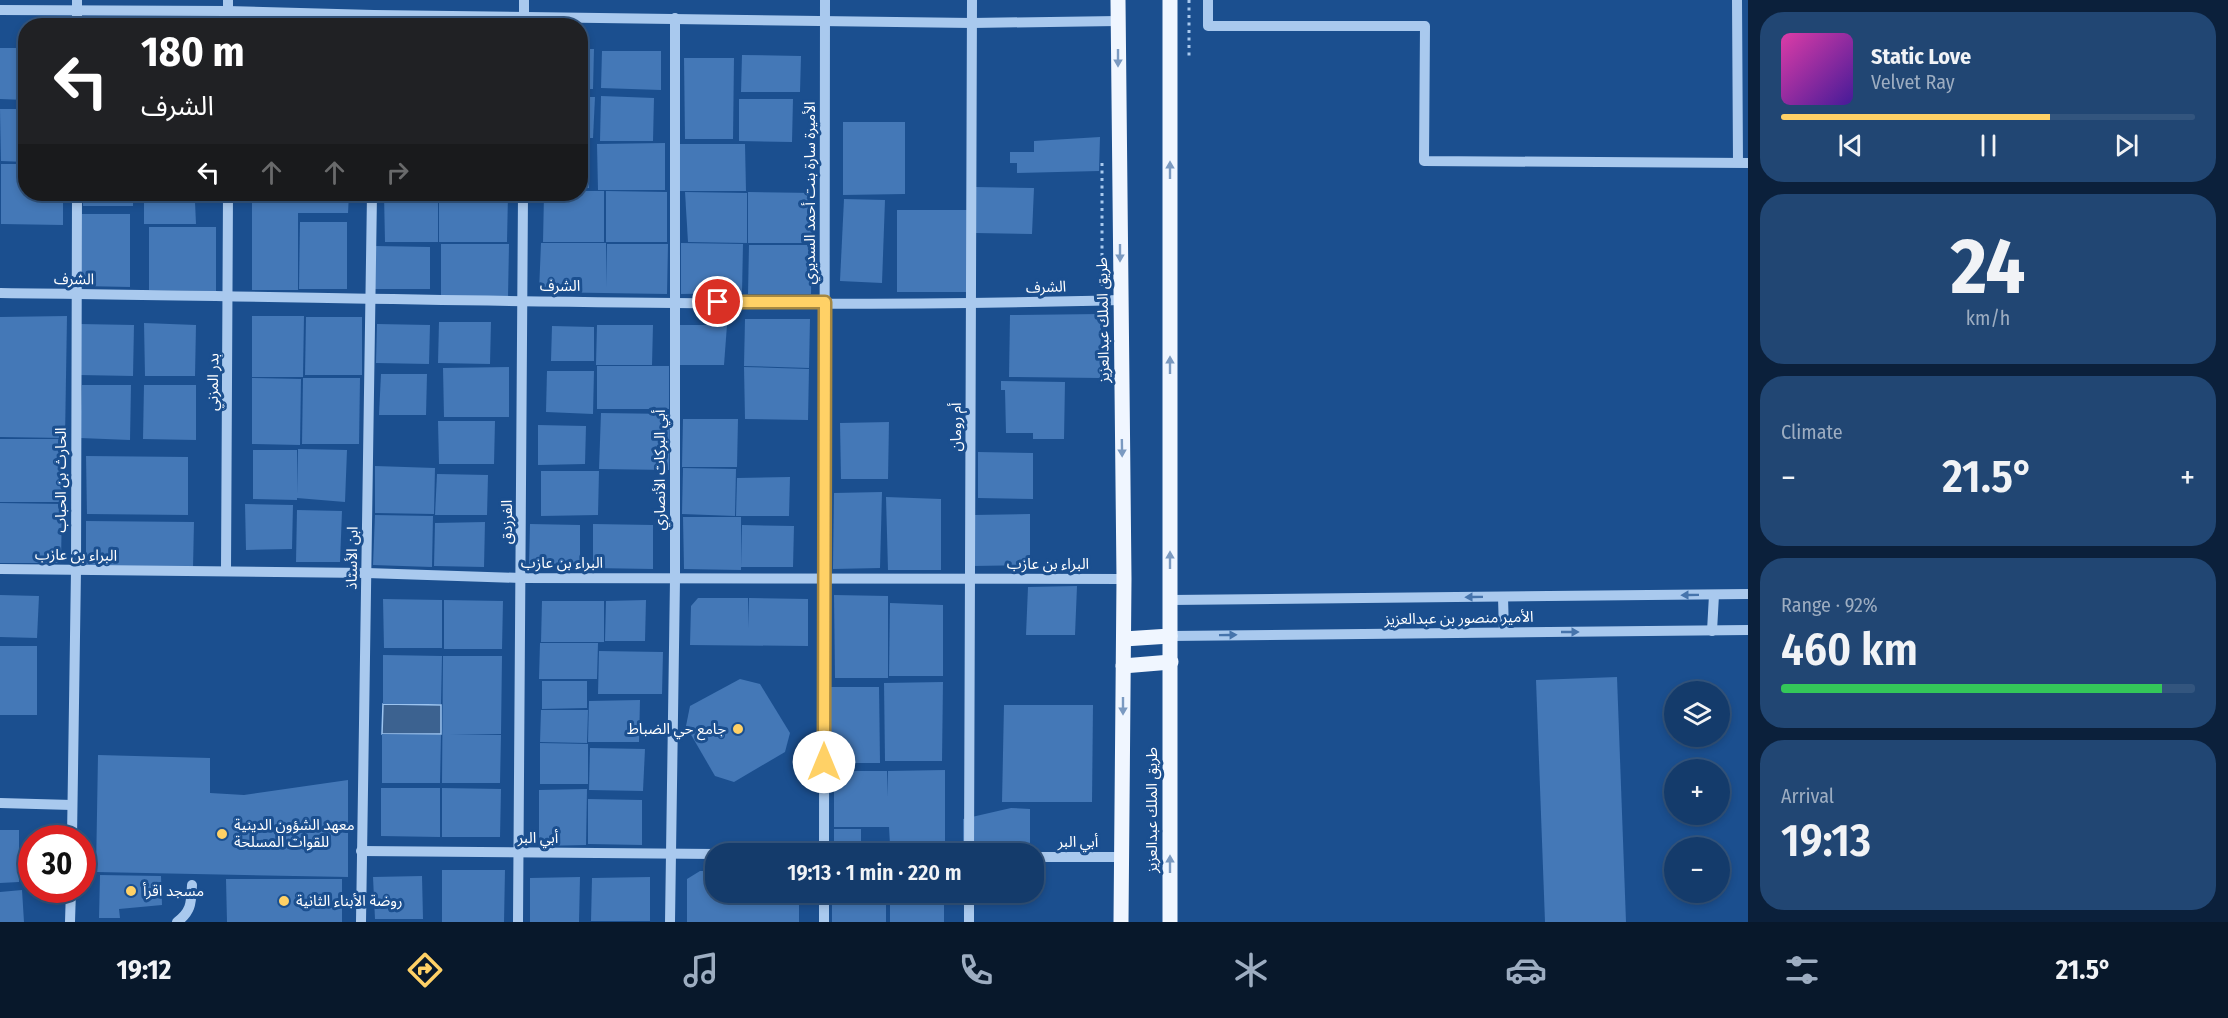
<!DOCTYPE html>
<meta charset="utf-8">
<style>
body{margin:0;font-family:"Fira Sans Condensed","Noto Sans Arabic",sans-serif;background:#214673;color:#f1f3f6;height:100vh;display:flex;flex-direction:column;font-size:22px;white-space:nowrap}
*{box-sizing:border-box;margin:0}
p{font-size:20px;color:#9dadc1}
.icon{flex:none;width:33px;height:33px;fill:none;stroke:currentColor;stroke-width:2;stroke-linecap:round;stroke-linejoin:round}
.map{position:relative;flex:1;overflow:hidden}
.panel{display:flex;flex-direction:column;gap:12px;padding:12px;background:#0b203b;width:480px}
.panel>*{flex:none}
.guide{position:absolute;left:18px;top:18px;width:570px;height:183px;border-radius:24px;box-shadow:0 3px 9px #0003,0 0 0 2px #33557e;background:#202124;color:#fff;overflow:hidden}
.controls{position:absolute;left:1664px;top:681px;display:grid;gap:12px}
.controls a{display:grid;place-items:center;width:66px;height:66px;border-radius:50%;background:#143b6b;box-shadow:0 3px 9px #0003,0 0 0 2px #33557e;font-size:30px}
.speed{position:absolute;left:18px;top:825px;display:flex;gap:12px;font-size:30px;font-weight:700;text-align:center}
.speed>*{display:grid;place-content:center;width:78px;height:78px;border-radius:50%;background:#143b6b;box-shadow:0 3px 9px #0003,0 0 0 2px #33557e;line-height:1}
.speed .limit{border:9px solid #d22;background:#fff;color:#111}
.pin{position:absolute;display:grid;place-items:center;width:51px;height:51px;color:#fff;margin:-26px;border:3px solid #fff;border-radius:50%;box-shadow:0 2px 6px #0007}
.me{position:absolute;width:66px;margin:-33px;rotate:0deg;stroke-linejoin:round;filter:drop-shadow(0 0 4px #0008)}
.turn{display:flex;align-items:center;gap:21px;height:126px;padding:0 24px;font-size:27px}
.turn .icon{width:78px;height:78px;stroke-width:2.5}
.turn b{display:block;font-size:42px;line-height:51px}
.lanes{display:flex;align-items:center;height:57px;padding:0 24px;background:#0003;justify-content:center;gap:30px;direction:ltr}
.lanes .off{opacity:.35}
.big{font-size:45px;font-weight:600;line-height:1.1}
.panel .widget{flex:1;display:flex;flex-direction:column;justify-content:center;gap:9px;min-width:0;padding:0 21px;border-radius:24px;background:#214673}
.panel .dial{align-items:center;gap:0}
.dial b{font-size:78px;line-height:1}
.song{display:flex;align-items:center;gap:18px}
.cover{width:72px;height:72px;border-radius:9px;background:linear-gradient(135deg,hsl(320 70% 55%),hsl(260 70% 35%))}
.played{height:6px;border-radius:3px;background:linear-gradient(90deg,#ffd166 65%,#33557e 65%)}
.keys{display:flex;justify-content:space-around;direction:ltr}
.heat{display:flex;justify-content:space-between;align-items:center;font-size:33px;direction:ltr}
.charge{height:9px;border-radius:4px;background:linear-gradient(90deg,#34c759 92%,#33557e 0)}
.trip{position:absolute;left:705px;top:843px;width:339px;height:60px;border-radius:24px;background:#143b6b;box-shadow:0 3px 9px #0003,0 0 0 2px #33557e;font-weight:600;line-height:60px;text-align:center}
.tabs{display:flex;height:96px;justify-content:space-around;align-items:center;background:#08182b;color:#9dadc1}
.tabs .icon{width:42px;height:42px}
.tabs .current{color:#ffd166}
.tabs b{font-size:27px;color:#f1f3f6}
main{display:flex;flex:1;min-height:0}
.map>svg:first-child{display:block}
.water{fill:#3c6290;stroke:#9cc4f0;stroke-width:1.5}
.building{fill:#4478b7}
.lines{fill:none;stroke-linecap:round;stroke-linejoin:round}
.path{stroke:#a9c9ee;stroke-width:3;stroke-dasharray:3 4.5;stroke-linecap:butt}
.minor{stroke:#a9c9ee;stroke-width:10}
.major{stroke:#f0f6ff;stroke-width:15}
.oneway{fill:#7b9ac1}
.oneway2{fill:#4674ac}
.route-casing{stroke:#a68842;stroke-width:15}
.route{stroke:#ffd166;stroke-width:10}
.poi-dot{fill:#ffd166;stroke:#1b4f8f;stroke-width:2}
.labels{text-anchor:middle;stroke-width:6;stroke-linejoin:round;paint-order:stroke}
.street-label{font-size:15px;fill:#fff;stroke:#1b4f8f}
.poi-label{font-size:15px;fill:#fff;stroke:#1b4f8f;text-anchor:start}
</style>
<main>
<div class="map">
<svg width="1748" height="922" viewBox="0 0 1748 922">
<rect width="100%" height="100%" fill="#1b4f8f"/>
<path class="water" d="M383,704L441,705V734H382Z"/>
<g class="building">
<path d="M0,48H26V100L0,99Z"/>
<path d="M580,49H594L593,89H580Z"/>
<path d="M602,51H661V90L601,88Z"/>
<path d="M742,55L801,56L800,92H741Z"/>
<path d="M684,58H734L733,139H685Z"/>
<path d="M601,96L654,98L653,141H600Z"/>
<path d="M580,97H595L593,138H580Z"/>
<path d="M739,99H793L792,142L739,141Z"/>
<path d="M0,109H26V162L1,161Z"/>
<path d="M843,122H905V194L843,195Z"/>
<path d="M1100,137L1099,171L1017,173V163H1010V152H1034V141Z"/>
<path d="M665,143V190H598L597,144Z"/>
<path d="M678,144H745L746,191H678Z"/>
<path d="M580,149H590L589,188H580Z"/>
<path d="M1,164H26V194H63V225L1,224Z"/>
<path d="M975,187L1034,188L1032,234L975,233Z"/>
<path d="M580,191H604V242H543L544,194H580Z"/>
<path d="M606,191L667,192V242H606Z"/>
<path d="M685,192L747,193V243L688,242Z"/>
<path d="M748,192L814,193L813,243H748Z"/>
<rect x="83" y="194" width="50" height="12"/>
<path d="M252,194H349L348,213H298V290H252Z"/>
<path d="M384,194H438V242H385Z"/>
<path d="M439,194H508L507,242H439Z"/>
<path d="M844,199L885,200L882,283L840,281Z"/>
<path d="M144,202H195L196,224H144Z"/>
<path d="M897,210H968L967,292H897Z"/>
<path d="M82,214H130V287L81,286Z"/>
<path d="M300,222H347V289H299Z"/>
<path d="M149,227H216V291L149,290Z"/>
<path d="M541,243H606V287L607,244H668L667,294L539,292Z"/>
<path d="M681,243L743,244L742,293L681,294Z"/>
<path d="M441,244H509L508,297L441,296Z"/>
<path d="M749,245H812L811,294H748Z"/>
<path d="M375,246L430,247V289H374Z"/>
<path d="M1101,314L1100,378L1009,377L1010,315Z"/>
<path d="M67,316L65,438L0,437V317Z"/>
<path d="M252,316H304L303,377H252Z"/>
<path d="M306,317H362V375H305Z"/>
<path d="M745,319H810L809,368L744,366Z"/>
<path d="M439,322H491L490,364L438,363Z"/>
<path d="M144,323L196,325L195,376H145Z"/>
<path d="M80,324L134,325L133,376L79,375Z"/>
<path d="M377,324L430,325L429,364L376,363Z"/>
<path d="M597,325H653L652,365H596Z"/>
<path d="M676,325H727L724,365H676Z"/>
<path d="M552,326L594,327V361H551Z"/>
<rect x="597" y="366" width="72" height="43"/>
<path d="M509,367V417H444L443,368Z"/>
<path d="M744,367L809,369L808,420L745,419Z"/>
<path d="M547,371H594L593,414L546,412Z"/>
<path d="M381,374H427L426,415H379Z"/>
<path d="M252,378L301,379L300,445L252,444Z"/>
<path d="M303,378H360L359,444H302Z"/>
<path d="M1001,381L1065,382L1064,439H1033V433H1006L1005,390H1001Z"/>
<path d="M82,385H131L130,440L80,438Z"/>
<path d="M144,385H196V440L143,439Z"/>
<path d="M601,413L670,414L669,470L599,469Z"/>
<path d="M683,419H738L737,467H682Z"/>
<path d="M438,421H495L494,464H439Z"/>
<path d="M889,422L888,479H841L840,423Z"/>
<path d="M538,425L586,426L585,464L538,465Z"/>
<rect x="0" y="439" width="65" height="63"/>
<path d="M298,449L347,450L345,502L297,498V500L253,499V450H297L298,494Z"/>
<path d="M978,452L1033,453V499L978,498Z"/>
<path d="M86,456L188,457V515L87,514Z"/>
<path d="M375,466L435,468L434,514L375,513Z"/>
<path d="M683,468L736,469L735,516L682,514Z"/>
<path d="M541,471H599L598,515L541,516Z"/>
<path d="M437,474L488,475L487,515H435Z"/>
<path d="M790,477L789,516H736L737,478Z"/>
<path d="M882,492L880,568L833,569L834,493Z"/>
<path d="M886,497L941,499V570H888Z"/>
<path d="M0,503L62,504L61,563H0Z"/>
<path d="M245,504L293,505L292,549L246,550Z"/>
<path d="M297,510L342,511L340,562H296Z"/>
<path d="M1030,514V565L973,566V515Z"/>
<path d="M375,515L433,516L432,567L373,565Z"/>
<path d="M683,517H741V570L684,569Z"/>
<path d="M86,521L194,522L193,568H86Z"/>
<path d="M485,522L484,567L434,566L435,523Z"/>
<path d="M530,524L580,525V567L529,566Z"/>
<path d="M593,524L653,525V569L593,568Z"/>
<path d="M742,525L794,526L793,567H741Z"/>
<path d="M1077,586L1075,635H1026L1028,587Z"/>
<path d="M0,595L39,596L37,638L0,637Z"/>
<path d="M834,595L888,596V678H835Z"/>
<path d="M698,598H748V628L749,598L808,599V646L690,645L691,606Z"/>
<path d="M383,599L442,600V648H384Z"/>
<path d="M444,600L503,601L502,649H444Z"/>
<path d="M646,600L645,641H605L606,601Z"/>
<path d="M542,601H604V642H541Z"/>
<path d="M890,603L943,605V676H889Z"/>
<path d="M540,643H598L597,679H539Z"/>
<rect x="0" y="646" width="37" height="69"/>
<path d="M599,651L663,652L662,694H598Z"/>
<path d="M383,655L442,656L441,704H383Z"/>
<path d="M443,656H502L501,734H450L501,735L500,783H442Z"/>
<path d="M1617,677L1626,922H1545L1536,680Z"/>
<path d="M740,679L760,684L790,733L785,752L734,782L715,776L686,726L690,706Z"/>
<path d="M542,681H587V708L542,709Z"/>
<path d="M943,682L942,761H885L884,683Z"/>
<path d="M830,687H879L880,763H829Z"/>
<path d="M640,700L639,742H588L589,701Z"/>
<path d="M1004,705H1093L1092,802H1002Z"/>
<path d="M541,710H588L587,743L540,742Z"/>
<path d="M382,734L441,735L440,783H382Z"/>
<path d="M540,743L588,744V784H540Z"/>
<path d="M590,748L645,749L643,791L589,790Z"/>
<path d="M98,755L210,758V793L244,795L348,780V877L96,872Z"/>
<path d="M945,770V845H890L889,827H834V771H887L888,797V771Z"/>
<path d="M381,788H440V837L381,836Z"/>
<path d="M442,788L501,789L500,837H442Z"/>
<path d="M587,789L586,845L539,846V790Z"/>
<path d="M588,799L642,800V845L588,844Z"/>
<path d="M1011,808L1030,809V854H963V819Z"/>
<path d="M834,829H861V846L834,845Z"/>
<path d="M0,830H19V882L0,883Z"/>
<path d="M442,870H505L504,922H442Z"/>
<path d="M700,871H716V892H799V922H687V879Z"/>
<path d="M100,875L161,876L162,905L119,909L120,918H99Z"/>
<path d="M422,876L423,919H375L373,877Z"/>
<path d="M580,877L579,922H530V878Z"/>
<path d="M650,877V921H591L592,878Z"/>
<path d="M226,879H342V922H227Z"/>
<path d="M22,890L24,922H0V892Z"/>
<rect x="832" y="892" width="54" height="30"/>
<rect x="890" y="892" width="54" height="30"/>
</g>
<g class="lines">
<g class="path">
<path d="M1189,0V58"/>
<path d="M1102,286V161"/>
</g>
<g class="minor">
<path d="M1208,0V26H1425L1424,161L1748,163"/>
<path d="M1737,0L1738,162"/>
<path d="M0,10L227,11L374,15L972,23L1118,21"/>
<path d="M77,26V0"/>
<path d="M228,26V0"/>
<path d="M524,26V0"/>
<path d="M0,293C373,297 747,310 1120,300"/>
<path d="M0,569L367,573L521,578L1124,579"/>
<path d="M226,571L228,194"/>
<path d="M1503,597L1504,632"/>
<path d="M1170,600L1748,594"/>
<path d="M1712,631L1714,595"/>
<path d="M1170,636L1748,630"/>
<path d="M0,803L72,805"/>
<path d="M72,838L76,570L77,194"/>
<path d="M361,851L716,854"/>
<path d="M824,854L825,0"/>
<path d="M969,854L972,0"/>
<path d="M1034,857H1122"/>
<path d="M70,922L71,890"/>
<path d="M177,922C192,911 191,902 192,885"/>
<path d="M361,922L372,194"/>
<path d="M518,922L523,194"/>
<path d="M670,922L675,579V18"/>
<path d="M824,922V892"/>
<path d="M969,922V892"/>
</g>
<g class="major">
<path d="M1118,0L1124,579L1121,922"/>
<path d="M1170,636V922"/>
<path d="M1124,639L1170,636V0"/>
<path d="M1123,666L1171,662"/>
</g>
</g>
<defs><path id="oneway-solid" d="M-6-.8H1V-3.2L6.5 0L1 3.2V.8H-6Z" transform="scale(1.5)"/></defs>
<g class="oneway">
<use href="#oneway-solid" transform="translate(1118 58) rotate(90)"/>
<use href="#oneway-solid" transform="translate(1170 170) rotate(-90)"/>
<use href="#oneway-solid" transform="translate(1120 253) rotate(90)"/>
<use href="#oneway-solid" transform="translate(1170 365) rotate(-90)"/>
<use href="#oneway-solid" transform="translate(1122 448) rotate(89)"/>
<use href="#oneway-solid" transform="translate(1170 560) rotate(-90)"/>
<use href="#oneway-solid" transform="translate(1123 706) rotate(90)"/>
<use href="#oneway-solid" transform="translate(1170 864) rotate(-90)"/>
</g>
<g class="oneway2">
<use href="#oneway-solid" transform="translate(1690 595) rotate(179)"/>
<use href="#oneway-solid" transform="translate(1474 597) rotate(179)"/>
<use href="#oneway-solid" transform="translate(1570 632)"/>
<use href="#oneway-solid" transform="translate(1228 635) rotate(-1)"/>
</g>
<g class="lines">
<defs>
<path id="route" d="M718,302H825L824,762"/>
</defs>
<use href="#route" class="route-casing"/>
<use href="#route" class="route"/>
</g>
<g class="poi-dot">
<circle cx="738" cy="729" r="6"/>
<circle cx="222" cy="834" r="6"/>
<circle cx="131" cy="891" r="6"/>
<circle cx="284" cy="901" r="6"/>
</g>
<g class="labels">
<g class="street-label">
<text transform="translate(810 193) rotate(-90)" y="5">الأميرة سارة بنت أحمد السديري</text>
<text transform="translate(74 279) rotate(1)" y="5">الشرف</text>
<text x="560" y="291">الشرف</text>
<text transform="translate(1046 287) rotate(-2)" y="5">الشرف</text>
<text transform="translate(1103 320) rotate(-91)" y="5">طريق الملك عبدالعزيز</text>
<text transform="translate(213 382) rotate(-89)" y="5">بدر المزني</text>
<text transform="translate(956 427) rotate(-90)" y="5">أم رومان</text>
<text transform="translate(660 470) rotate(-90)" y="5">أبي البركات الأنصاري</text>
<text transform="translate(61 480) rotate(-90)" y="5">الحارث بن الحباب</text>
<text transform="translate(507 522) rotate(-90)" y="5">الفرزدق</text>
<text transform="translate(76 555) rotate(1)" y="5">البراء بن عازب</text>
<text transform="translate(352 558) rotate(-89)" y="5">ابن الأستاذ</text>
<text x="562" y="568">البراء بن عازب</text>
<text x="1048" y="569">البراء بن عازب</text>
<text transform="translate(1459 618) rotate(-1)" y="5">الأمير منصور بن عبدالعزيز</text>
<text transform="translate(1152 810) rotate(-90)" y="5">طريق الملك عبدالعزيز</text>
<text x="538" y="843">أبي البر</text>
<text x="1078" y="847">أبي البر</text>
</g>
<g class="poi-label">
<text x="726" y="734" text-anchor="end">جامع حي الضباط</text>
<text x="234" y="830">معهد الشؤون الدينية<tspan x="234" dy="17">للقوات المسلحة</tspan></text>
<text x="143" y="896">مسجد اقرأ</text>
<text x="296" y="906">روضة الأبناء الثانية</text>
</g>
</g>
</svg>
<div class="controls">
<a><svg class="icon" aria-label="layers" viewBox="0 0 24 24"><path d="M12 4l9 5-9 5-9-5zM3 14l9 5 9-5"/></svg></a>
<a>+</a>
<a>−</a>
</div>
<div class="speed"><div class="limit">30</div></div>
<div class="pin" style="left:718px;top:302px;background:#d93025"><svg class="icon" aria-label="arrive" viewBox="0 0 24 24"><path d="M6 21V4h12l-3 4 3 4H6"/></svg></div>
<svg class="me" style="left:824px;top:762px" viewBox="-20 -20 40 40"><circle r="19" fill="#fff"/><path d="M0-13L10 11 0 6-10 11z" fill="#ffd166"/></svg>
<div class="trip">19:13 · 1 min · 220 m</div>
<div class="guide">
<div class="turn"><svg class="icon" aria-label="left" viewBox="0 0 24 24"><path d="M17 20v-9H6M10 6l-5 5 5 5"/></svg><div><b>180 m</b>الشرف</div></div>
<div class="lanes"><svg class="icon" aria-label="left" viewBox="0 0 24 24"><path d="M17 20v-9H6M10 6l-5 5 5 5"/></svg><svg class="icon off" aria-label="ahead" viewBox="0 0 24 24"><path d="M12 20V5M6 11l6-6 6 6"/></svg><svg class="icon off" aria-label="ahead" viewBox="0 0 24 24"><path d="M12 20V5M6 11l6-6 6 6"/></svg><svg class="icon off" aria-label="right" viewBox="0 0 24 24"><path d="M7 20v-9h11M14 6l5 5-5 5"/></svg></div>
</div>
</div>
<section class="panel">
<div class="widget">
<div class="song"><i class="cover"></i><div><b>Static Love</b><p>Velvet Ray</p></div></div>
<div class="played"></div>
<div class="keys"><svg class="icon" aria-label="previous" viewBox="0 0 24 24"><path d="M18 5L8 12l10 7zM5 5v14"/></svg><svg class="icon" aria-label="pause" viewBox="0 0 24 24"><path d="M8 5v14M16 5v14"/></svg><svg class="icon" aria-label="next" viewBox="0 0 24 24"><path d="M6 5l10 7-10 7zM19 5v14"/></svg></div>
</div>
<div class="widget dial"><b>24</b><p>km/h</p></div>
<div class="widget"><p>Climate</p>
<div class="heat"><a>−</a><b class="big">21.5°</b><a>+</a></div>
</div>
<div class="widget"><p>Range · 92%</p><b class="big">460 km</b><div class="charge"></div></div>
<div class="widget"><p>Arrival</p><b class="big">19:13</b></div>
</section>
</main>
<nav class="tabs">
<b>19:12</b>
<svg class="icon current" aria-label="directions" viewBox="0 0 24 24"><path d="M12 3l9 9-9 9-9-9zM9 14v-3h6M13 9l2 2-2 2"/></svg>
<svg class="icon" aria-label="music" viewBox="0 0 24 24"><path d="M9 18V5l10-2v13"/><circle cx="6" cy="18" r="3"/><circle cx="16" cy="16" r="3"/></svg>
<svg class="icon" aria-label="phone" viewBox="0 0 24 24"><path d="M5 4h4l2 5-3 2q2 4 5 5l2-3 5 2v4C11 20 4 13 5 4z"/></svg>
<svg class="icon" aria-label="climate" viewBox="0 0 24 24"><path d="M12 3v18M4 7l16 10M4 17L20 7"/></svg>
<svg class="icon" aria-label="car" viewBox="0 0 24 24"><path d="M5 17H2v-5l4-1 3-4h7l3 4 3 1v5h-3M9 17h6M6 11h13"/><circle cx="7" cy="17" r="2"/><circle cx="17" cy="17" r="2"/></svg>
<svg class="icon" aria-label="filters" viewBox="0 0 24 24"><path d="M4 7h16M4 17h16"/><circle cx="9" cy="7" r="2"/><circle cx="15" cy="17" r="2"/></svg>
<b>21.5°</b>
</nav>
